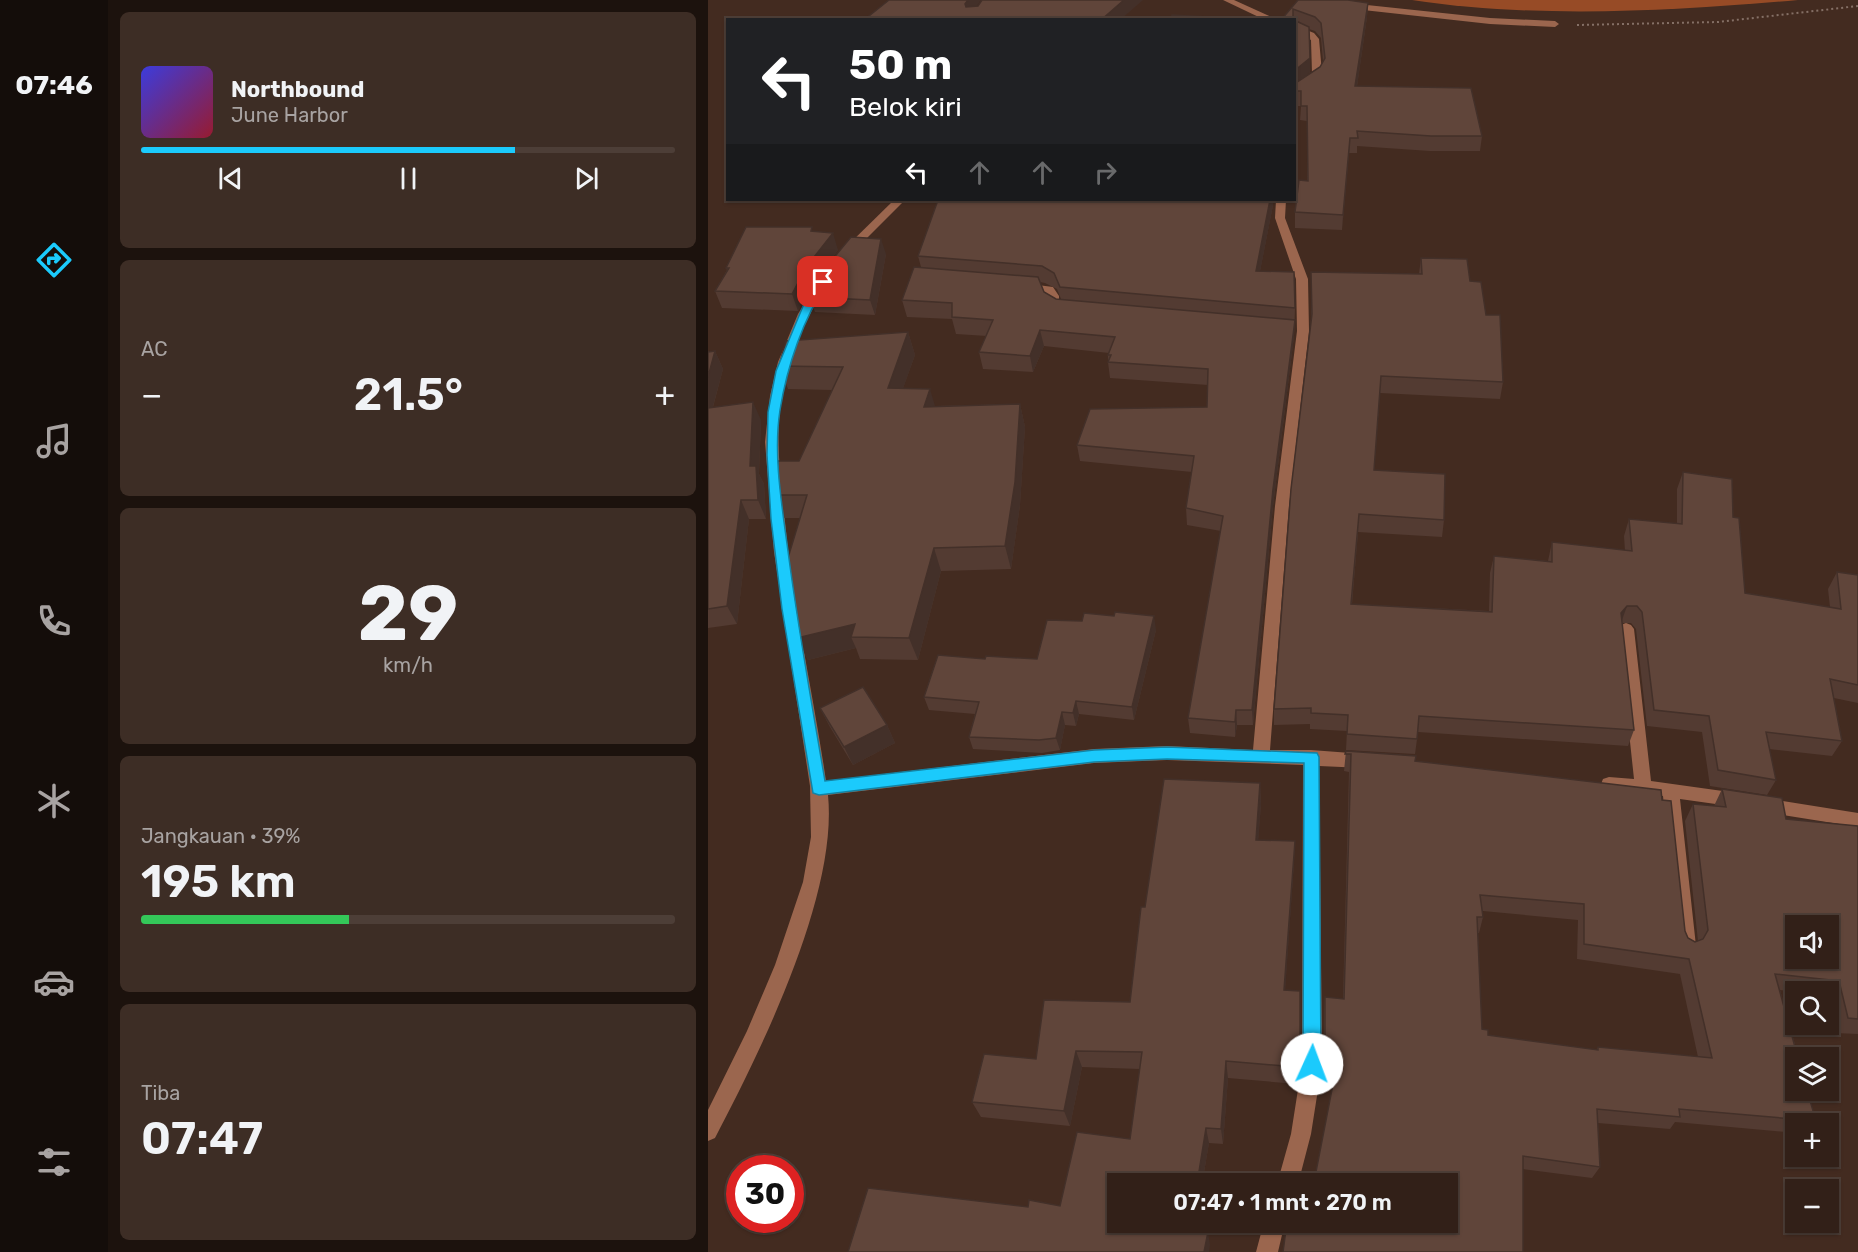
<!DOCTYPE html>
<html lang="id">
<meta charset="utf-8">
<style>
body{margin:0;font-family:Rubik,sans-serif;background:#3d2d25;color:#f1f3f6;height:100vh;display:flex;flex-direction:column;font-size:22px;white-space:nowrap}
*{box-sizing:border-box;margin:0}
p{font-size:20px;color:#a8a3a2}
.icon{flex:none;width:33px;height:33px;fill:none;stroke:currentColor;stroke-width:2;stroke-linecap:round;stroke-linejoin:round}
.map{position:relative;flex:1;overflow:hidden}
.drawer{display:flex;flex-direction:column;gap:12px;padding:12px;background:#1c120d;width:600px}
.drawer>*{flex:none}
.top-card{position:absolute;left:18px;top:18px;width:570px;height:183px;border-radius:0px;box-shadow:0 2px 4px #0004,0 0 0 2px #4d3e37;background:#202124;color:#fff;overflow:hidden}
.controls{position:absolute;left:1077px;top:915px;display:grid;gap:12px}
.controls a{display:grid;place-items:center;width:54px;height:54px;border-radius:0px;background:#322018;box-shadow:0 2px 4px #0004,0 0 0 2px #4d3e37;font-size:30px}
.speed{position:absolute;left:18px;top:1155px;display:flex;gap:12px;font-size:30px;font-weight:700;text-align:center}
.speed>*{display:grid;place-content:center;width:78px;height:78px;border-radius:50%;background:#322018;box-shadow:0 2px 4px #0004,0 0 0 2px #4d3e37;line-height:1}
.speed .limit{border:9px solid #d22;background:#fff;color:#111}
.pin{position:absolute;display:grid;place-items:center;width:51px;height:51px;color:#fff;margin:-26px;border-radius:12px;box-shadow:0 3px 9px #0006}
.me{position:absolute;width:66px;margin:-33px;rotate:2deg;stroke-linejoin:round;filter:drop-shadow(0 0 4px #0008)}
.turn{display:flex;align-items:center;gap:21px;height:126px;padding:0 24px;font-size:27px}
.turn .icon{width:78px;height:78px;stroke-width:2.5}
.turn b{display:block;font-size:42px;line-height:51px}
.lanes{display:flex;align-items:center;height:57px;padding:0 24px;background:#0003;justify-content:center;gap:30px;direction:ltr}
.lanes .off{opacity:.35}
.big{font-size:45px;font-weight:600;line-height:1.1}
.drawer .card{flex:1;display:flex;flex-direction:column;justify-content:center;gap:9px;min-width:0;padding:0 21px;border-radius:9px;background:#3d2d25}
.drawer .dial{align-items:center;gap:0}
.dial b{font-size:78px;line-height:1}
.song{display:flex;align-items:center;gap:18px}
.cover{width:72px;height:72px;border-radius:9px;background:linear-gradient(135deg,hsl(240 70% 55%),hsl(350 70% 35%))}
.played{height:6px;border-radius:3px;background:linear-gradient(90deg,#1bcafc 70%,#4d3e37 70%)}
.keys{display:flex;justify-content:space-around;direction:ltr}
.heat{display:flex;justify-content:space-between;align-items:center;font-size:33px;direction:ltr}
.charge{height:9px;border-radius:4px;background:linear-gradient(90deg,#34c759 39%,#4d3e37 0)}
.trip{position:absolute;left:399px;top:1173px;width:351px;height:60px;border-radius:0px;background:#322018;box-shadow:0 2px 4px #0004,0 0 0 2px #4d3e37;font-weight:600;line-height:60px;text-align:center}
main{display:flex;flex:1;min-height:0}
.tab-bar{display:flex;flex-direction:column;width:108px;justify-content:space-around;align-items:center;background:#140d0a;color:#a8a3a2}
.tab-bar .icon{width:42px;height:42px}
.tab-bar .on{color:#1bcafc}
.tab-bar b{font-size:27px;color:#f1f3f6}
.map>svg:first-child{display:block}
.water{fill:#974b26}
.lines{fill:none;stroke-linecap:round;stroke-linejoin:round}
.path{stroke:#857066;stroke-width:2;stroke-dasharray:2 3;stroke-linecap:butt}
.minor{fill:#9b664e;fill-rule:evenodd}
.wall{fill:#533b32;fill-rule:evenodd}
.shaded-wall{fill:#433029}
.building{fill:#60453a;stroke:#433029;stroke-width:1.5;fill-rule:evenodd}
.route{fill:#1bcafc;stroke:#1283a4;stroke-width:1.5}
</style>
<main>
<nav class="tab-bar">
<b>07:46</b>
<svg class="icon on" aria-label="directions" viewBox="0 0 24 24"><path d="M12 3l9 9-9 9-9-9zM9 14v-3h6M13 9l2 2-2 2"/></svg>
<svg class="icon" aria-label="music" viewBox="0 0 24 24"><path d="M9 18V5l10-2v13"/><circle cx="6" cy="18" r="3"/><circle cx="16" cy="16" r="3"/></svg>
<svg class="icon" aria-label="phone" viewBox="0 0 24 24"><path d="M5 4h4l2 5-3 2q2 4 5 5l2-3 5 2v4C11 20 4 13 5 4z"/></svg>
<svg class="icon" aria-label="climate" viewBox="0 0 24 24"><path d="M12 3v18M4 7l16 10M4 17L20 7"/></svg>
<svg class="icon" aria-label="car" viewBox="0 0 24 24"><path d="M5 17H2v-5l4-1 3-4h7l3 4 3 1v5h-3M9 17h6M6 11h13"/><circle cx="7" cy="17" r="2"/><circle cx="17" cy="17" r="2"/></svg>
<svg class="icon" aria-label="filters" viewBox="0 0 24 24"><path d="M4 7h16M4 17h16"/><circle cx="9" cy="7" r="2"/><circle cx="15" cy="17" r="2"/></svg>
</nav>
<section class="drawer">
<div class="card">
<div class="song"><i class="cover"></i><div><b>Northbound</b><p>June Harbor</p></div></div>
<div class="played"></div>
<div class="keys"><svg class="icon" aria-label="previous" viewBox="0 0 24 24"><path d="M18 5L8 12l10 7zM5 5v14"/></svg><svg class="icon" aria-label="pause" viewBox="0 0 24 24"><path d="M8 5v14M16 5v14"/></svg><svg class="icon" aria-label="next" viewBox="0 0 24 24"><path d="M6 5l10 7-10 7zM19 5v14"/></svg></div>
</div>
<div class="card"><p>AC</p>
<div class="heat"><a>−</a><b class="big">21.5°</b><a>+</a></div>
</div>
<div class="card dial"><b>29</b><p>km/h</p></div>
<div class="card"><p>Jangkauan · 39%</p><b class="big">195 km</b><div class="charge"></div></div>
<div class="card"><p>Tiba</p><b class="big">07:47</b></div>
</section>
<div class="map">
<svg width="1150" height="1252" viewBox="0 0 1150 1252">
<rect width="100%" height="100%" fill="#432b20"/>
<path class="water" d="M704,0H1090C967,11 827,19 704,0Z"/>
<g class="lines">
<path class="path" d="M869,25L1010,22L1150,6"/>
<g class="minor">
<path d="M515,0H526L570,20H557Z"/>
<path d="M640,3L782,18L847,21L851,24L847,27L782,24L637,8L636,6Z"/>
<path d="M586,25L606,33L611,39L614,73L610,80L586,97V89L604,73L603,40L586,31Z"/>
<path d="M186,200H197L143,254H135V250Z"/>
<path d="M568,200H578L577,218L600,279L601,331L581,506L562,750H603L656,754L662,756L664,761L662,766L656,768L611,766L614,1064L603,1134L590,1184H569L583,1134L594,1064L595,765L459,760L386,763L120,795C130,895 53,1050 7,1138L0,1141V1110L39,1031L67,965L95,882L103,837L102,786L66,552L57,442L62,396L70,362L90,314L109,283H117L119,285C92,326 76,372 71,421C69,451 73,482 76,512C84,602 105,691 118,781L386,749L459,746L545,750L567,506L589,331L588,279L567,218Z"/>
<path d="M314,283L345,287L351,296V304L362,310L356,314L341,308L337,292L310,288L308,286Z"/>
<path d="M918,623L923,625L926,629L943,781L1029,793L1035,795L1037,800L1035,805L1029,807L972,799L988,946L985,952L979,955L973,952L970,946L955,796L901,791L895,789L893,784L895,779L901,777L926,779L910,629L913,625Z"/>
<path d="M1055,798L1150,813V827L1055,812L1049,810L1047,805L1049,800Z"/>
<path d="M556,1222H577L570,1252H548Z"/>
</g>
</g>
<g class="wall">
<path d="M590,0L660,3L659,17L649,86L774,136L772,151H722L649,146V153H641L634,230L587,228V212L599,181V121L592,120L593,106H586V20H573ZM601,29L607,31L613,38L615,61L612,67L593,80L602,72Z"/>
<path d="M565,205L552,271L587,308L586,336L565,506L545,725H529L527,737L482,733L480,718L513,531L479,525L478,508L484,472L372,461L369,445L499,407L500,385L402,378L400,362V355L401,353L336,346L325,372L275,369L271,352L279,336L248,334L244,319L199,317L194,300L213,267L210,256ZM332,282L337,283L349,289L353,299H348L336,292Z"/>
<path d="M106,232L130,250L105,283L90,311L14,308L7,291L19,270L18,268Z"/>
<path d="M178,254L167,315L107,312L101,297Z"/>
<path d="M713,258L762,281L778,315L795,382L792,399L672,393L666,470L736,520L734,537L650,532L644,604L781,611L782,573L786,556L840,561L844,542L917,551L916,536L921,519L969,524V489L975,472L1025,517L1037,593L1122,607L1120,589L1129,572L1150,575V703L1126,698L1134,741L1124,756L1061,749L1068,780L1059,795L1002,786L994,732L939,726L928,629L923,623H914L926,730L920,746L710,732L707,754L638,750L639,731L602,729V724L566,725V709L603,319V272L711,274Z"/>
<path d="M200,332L207,355L195,388L227,406L312,404L317,427L312,505L303,569L233,571L210,660L152,659L148,648L100,660L89,638L92,518H76L66,495L91,461L124,390L80,389L71,366Z"/>
<path d="M7,351L15,369L5,407L53,420L51,474L56,484L58,519H41L29,624L0,628V352Z"/>
<path d="M448,630L426,720L371,714L368,726L357,725L352,750L334,753L265,749L261,737L267,714L221,710L216,697L277,659H329Z"/>
<path d="M112,708L179,725L187,743L145,765L122,727Z"/>
<path d="M638,751L707,761L954,800L977,931L980,938L987,942L990,941L977,821L985,804L1006,806L1014,789L1078,819L1150,826V1034L1127,1033L1120,1003V992H1088L1072,990L1108,1121L1105,1124H1088V1133L967,1122L962,1129L890,1123L892,1167L884,1178L815,1169L607,1177L625,1087L613,1086L616,1057V1011L617,997L635,999L641,772L636,771ZM775,911L870,920L869,959L972,974L990,1057L890,1047L888,1050L780,1035L774,1029L770,933H771L775,917Z"/>
<path d="M552,783L553,804L550,840L587,841L586,861L577,990L592,1064L589,1084L520,1078L515,1144L501,1143L494,1184H410V1222H488L486,1230L502,1245L320,1207L352,1206L422,1139L432,1069L374,1067L362,1126L273,1117L264,1102L328,1059L422,1002L437,907Z"/>
</g>
<g class="shaded-wall">
<path d="M260,0H273L260,19L257,4Z"/>
<path d="M416,0H435L412,20H393Z"/>
<path d="M660,3L659,17L647,101V86Z"/>
<path d="M602,58V72L586,86V71Z"/>
<path d="M642,138L641,153L634,230L635,215Z"/>
<path d="M562,200H565V205L549,287L548,271Z"/>
<path d="M125,233L130,250L105,283L90,311L84,294L99,266Z"/>
<path d="M173,239L178,254L167,315L162,300Z"/>
<path d="M587,320L586,336L565,506L545,725L544,710L565,489Z"/>
<path d="M332,330L336,346L325,372L322,356Z"/>
<path d="M200,332L207,355L187,411L180,388Z"/>
<path d="M7,351L15,369L0,425V377Z"/>
<path d="M222,389L229,413L216,407Z"/>
<path d="M45,402L53,420L51,474L56,484L58,519L50,500L42,466Z"/>
<path d="M312,404L317,427L312,505L303,569L297,546Z"/>
<path d="M33,500L41,519L29,624L19,606Z"/>
<path d="M226,548L233,571L210,660L201,638Z"/>
<path d="M919,606L913,623V613Z"/>
<path d="M446,616L448,630L426,720L424,707Z"/>
<path d="M147,624L143,637L148,648L100,660L89,638Z"/>
<path d="M368,701L371,714L368,726L365,713Z"/>
<path d="M528,710L529,725L527,737V722Z"/>
<path d="M354,712L357,725L352,750L348,738Z"/>
<path d="M179,725L187,743L145,765L136,747Z"/>
<path d="M552,783L553,804L549,860L548,840Z"/>
<path d="M587,841L586,861L576,1008V990Z"/>
<path d="M592,1047V1064L589,1084V1067Z"/>
<path d="M368,1051L374,1067L362,1126L356,1111Z"/>
<path d="M518,1061L520,1078L515,1144L513,1129Z"/>
<path d="M498,1128L501,1143L494,1184H489Z"/>
<path d="M483,1222H488L484,1241L482,1229Z"/>
<path d="M500,1232L502,1245L501,1252H496Z"/>
</g>
<g class="building">
<path d="M181,0H260L257,4L258,7L270,6L274,0H416L393,20L383,19L382,20H156Z"/>
<path d="M590,0H640L660,3L647,86L763,88L774,136H723L649,131L650,138H642L635,215L587,212L591,180L600,181L599,106H593V91H586V84L612,67L617,58L613,23L607,17L585,9V19L586,20H573Z"/>
<path d="M464,15L556,20H463Z"/>
<path d="M586,20L601,27L602,58L586,71Z"/>
<path d="M230,200H562L548,271L586,272L587,308L352,287L346,273L334,266L210,256Z"/>
<path d="M38,227H104L103,231L125,233L99,266L84,294L7,291L21,268H18Z"/>
<path d="M143,237L173,239L162,300L101,297L114,272Z"/>
<path d="M713,258L759,259L762,281L773,282L778,315H792L795,382L673,376L666,470L737,474L736,520L651,514L643,604L784,612L786,556L844,562V542L924,551L921,519L974,524L975,472L1024,479L1025,517L1031,518L1037,593L1133,609L1129,572L1150,575V685L1122,679L1134,741L1058,732L1068,780L1010,770L1001,716L946,710L934,612L929,606H919L913,613L926,730L711,716L709,739L639,734L640,715L603,713V708L566,709L583,489L604,314L603,272L714,274Z"/>
<path d="M206,267L330,277L336,292L348,299L587,320L565,489L544,710H528L527,722L480,718L515,516L478,508L486,456L369,445L382,409L499,407L500,369L400,362L403,355H400L407,337L332,330L322,356L271,352L285,320L244,317V303L194,300Z"/>
<path d="M200,332L180,388L222,389L216,407L312,404L307,482L297,546L226,548L201,638L143,637L147,624L89,638L76,571L99,495H66L64,461H91L135,367L71,366L78,341Z"/>
<path d="M7,351L0,377V352Z"/>
<path d="M45,402L42,466H48L50,500H33L19,606L0,609V408Z"/>
<path d="M407,612L446,616L424,707L368,701L365,713L354,712L348,738L331,740L261,737L271,702L216,697L230,655L277,659L278,656L329,659L339,620L374,621L376,613L406,616Z"/>
<path d="M155,687L179,725L136,747L112,708Z"/>
<path d="M638,751L708,756L707,761L953,790L954,800L963,801L977,931L980,938L987,942L995,939L1000,930L985,804L1018,807L1014,789L1074,798L1078,819L1150,826V1019L1140,1018L1131,981L1067,974L1090,1058H1088V1090H1099L1108,1121L971,1109L972,1117L889,1109L892,1167L815,1156V1252H575L579,1222H740V1184H584L585,1175L607,1177L627,1074L614,1073L617,1050V997L636,999L643,754H637ZM772,895L876,904V944L981,959L1004,1058L890,1047V1050L780,1035V1030L774,1029L769,917H775ZM1088,926H1120V958H1088Z"/>
<path d="M456,779L552,783L548,840L587,841L576,990L592,991V1047L589,1067L518,1061L513,1129L498,1128L489,1184H410V1222H483L482,1229L500,1232L496,1252H140L160,1188L320,1207L321,1200L352,1206L369,1132L422,1139L434,1052L368,1051L356,1111L264,1102L276,1054L328,1059L336,1000L422,1002L433,907H437Z"/>
</g>
<path class="route" d="M115,279L120,282C95,318 79,367 72,410C65,455 74,506 80,551C90,628 104,705 117,781L386,750L459,747L609,753L611,757L613,1064L610,1071L604,1073L598,1071L595,1064L596,763L459,759L386,762L111,795L105,793L74,609L63,519L59,455L60,412L68,371L98,299L111,280Z"/>
</svg>
<div class="controls">
<a><svg class="icon" aria-label="sound" viewBox="0 0 24 24"><path d="M4 9h4l5-4v14l-5-4H4zM17 9q2 3 0 6"/></svg></a>
<a><svg class="icon" aria-label="search" viewBox="0 0 24 24"><circle cx="10" cy="10" r="6"/><path d="M15 15l6 6"/></svg></a>
<a><svg class="icon" aria-label="layers" viewBox="0 0 24 24"><path d="M12 4l9 5-9 5-9-5zM3 14l9 5 9-5"/></svg></a>
<a>+</a>
<a>−</a>
</div>
<div class="speed"><div class="limit">30</div></div>
<div class="pin" style="left:115px;top:282px;background:#d93025"><svg class="icon" aria-label="arrive" viewBox="0 0 24 24"><path d="M6 21V4h12l-3 4 3 4H6"/></svg></div>
<svg class="me" style="left:604px;top:1064px" viewBox="-20 -20 40 40"><circle r="19" fill="#fff"/><path d="M0-13L10 11 0 6-10 11z" fill="#1bcafc"/></svg>
<div class="trip">07:47 · 1 mnt · 270 m</div>
<div class="top-card">
<div class="turn"><svg class="icon" aria-label="left" viewBox="0 0 24 24"><path d="M17 20v-9H6M10 6l-5 5 5 5"/></svg><div><b>50 m</b>Belok kiri</div></div>
<div class="lanes"><svg class="icon" aria-label="left" viewBox="0 0 24 24"><path d="M17 20v-9H6M10 6l-5 5 5 5"/></svg><svg class="icon off" aria-label="ahead" viewBox="0 0 24 24"><path d="M12 20V5M6 11l6-6 6 6"/></svg><svg class="icon off" aria-label="ahead" viewBox="0 0 24 24"><path d="M12 20V5M6 11l6-6 6 6"/></svg><svg class="icon off" aria-label="right" viewBox="0 0 24 24"><path d="M7 20v-9h11M14 6l5 5-5 5"/></svg></div>
</div>
</div>
</main>
